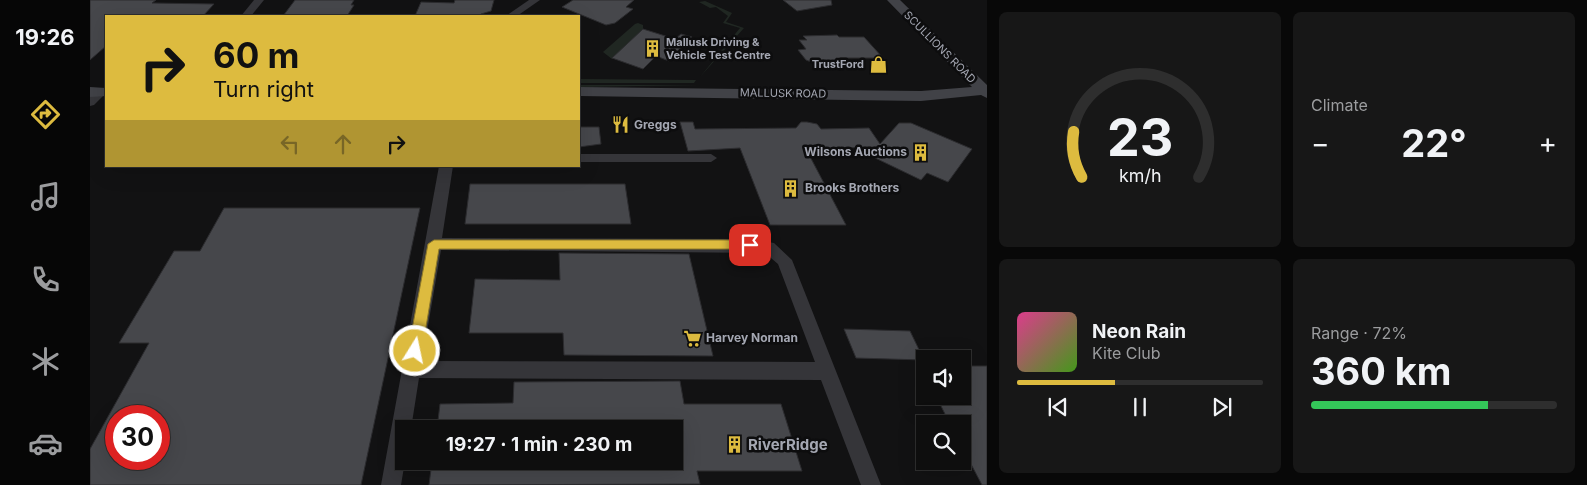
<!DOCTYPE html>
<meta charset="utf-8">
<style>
body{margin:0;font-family:Inter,sans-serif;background:#171717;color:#f1f3f6;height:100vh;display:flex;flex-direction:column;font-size:19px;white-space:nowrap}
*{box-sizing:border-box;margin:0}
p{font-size:16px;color:#9b9c9e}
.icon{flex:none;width:28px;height:28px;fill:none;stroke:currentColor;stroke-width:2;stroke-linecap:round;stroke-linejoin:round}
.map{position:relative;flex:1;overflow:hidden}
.drawer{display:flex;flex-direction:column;gap:12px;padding:12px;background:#080808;width:600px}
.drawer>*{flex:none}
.banner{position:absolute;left:15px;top:15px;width:475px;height:152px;border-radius:0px;box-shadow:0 5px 20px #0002,0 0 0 1px #2e2e2e;background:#ddbb3f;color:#111;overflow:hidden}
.tools{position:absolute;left:826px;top:350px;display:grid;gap:10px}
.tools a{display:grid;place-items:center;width:55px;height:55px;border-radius:0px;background:#0e0e0e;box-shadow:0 5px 20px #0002,0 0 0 1px #2e2e2e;font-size:25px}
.speed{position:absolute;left:15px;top:405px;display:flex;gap:10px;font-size:25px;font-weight:700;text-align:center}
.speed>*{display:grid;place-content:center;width:65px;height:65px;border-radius:50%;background:#0e0e0e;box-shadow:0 5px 20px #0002,0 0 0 1px #2e2e2e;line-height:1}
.speed .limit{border:8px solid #d22;background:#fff;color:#111}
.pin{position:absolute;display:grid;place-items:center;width:42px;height:42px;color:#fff;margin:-21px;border-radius:10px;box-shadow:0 2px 8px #0006}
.me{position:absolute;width:55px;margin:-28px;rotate:10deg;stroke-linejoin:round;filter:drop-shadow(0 0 4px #0008)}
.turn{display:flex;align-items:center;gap:18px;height:105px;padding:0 25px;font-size:22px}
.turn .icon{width:65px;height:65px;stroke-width:2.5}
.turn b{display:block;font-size:35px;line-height:42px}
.lanes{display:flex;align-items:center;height:48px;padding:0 25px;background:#0003;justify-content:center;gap:25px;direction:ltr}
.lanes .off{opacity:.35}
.big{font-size:38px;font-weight:700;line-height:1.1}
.drawer .widget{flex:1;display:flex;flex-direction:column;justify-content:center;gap:8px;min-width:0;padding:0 18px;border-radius:8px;background:#171717}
.drawer .dial{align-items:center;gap:0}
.dial svg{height:130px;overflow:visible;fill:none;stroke:#2e2e2e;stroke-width:7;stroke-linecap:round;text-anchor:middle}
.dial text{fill:#f1f3f6;stroke:none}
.song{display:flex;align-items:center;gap:15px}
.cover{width:60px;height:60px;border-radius:8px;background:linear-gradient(135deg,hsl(330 70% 55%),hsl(100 70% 35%))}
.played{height:5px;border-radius:2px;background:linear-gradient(90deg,#ddbb3f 40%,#2e2e2e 40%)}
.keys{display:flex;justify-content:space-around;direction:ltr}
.heat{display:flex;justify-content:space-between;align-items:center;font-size:28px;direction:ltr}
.charge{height:8px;border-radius:4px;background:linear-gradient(90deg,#34c759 72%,#2e2e2e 0)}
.drawer .tiles{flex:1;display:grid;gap:12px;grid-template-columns:repeat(2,1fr)}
.trip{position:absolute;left:305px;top:420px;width:288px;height:50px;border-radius:0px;background:#0e0e0e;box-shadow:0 5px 20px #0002,0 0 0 1px #2e2e2e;font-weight:700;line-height:50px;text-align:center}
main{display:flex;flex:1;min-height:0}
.dock{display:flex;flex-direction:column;width:90px;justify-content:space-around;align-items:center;background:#060606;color:#9b9c9e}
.dock .icon{width:35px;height:35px}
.dock .active{color:#ddbb3f}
.dock b{font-size:22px;color:#f1f3f6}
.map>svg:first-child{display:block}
.green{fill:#202722}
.building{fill:#46474b;stroke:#2c2c2f;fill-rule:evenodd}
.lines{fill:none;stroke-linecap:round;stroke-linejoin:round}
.minor{fill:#353539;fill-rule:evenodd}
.secondary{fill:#414247;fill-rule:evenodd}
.route{fill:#ddbb3f;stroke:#907a29}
.labels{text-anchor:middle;stroke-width:5;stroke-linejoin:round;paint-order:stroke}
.far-poi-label{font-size:11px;font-weight:bold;fill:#a4a7b2;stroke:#0d0d0e;text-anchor:start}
.far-street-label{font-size:11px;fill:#a4a7b2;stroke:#0d0d0e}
.poi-label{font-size:12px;font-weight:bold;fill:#a4a7b2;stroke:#0d0d0e;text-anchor:start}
.near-poi-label{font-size:15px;font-weight:bold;fill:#a4a7b2;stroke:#0d0d0e;text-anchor:start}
</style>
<main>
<nav class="dock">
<b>19:26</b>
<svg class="icon active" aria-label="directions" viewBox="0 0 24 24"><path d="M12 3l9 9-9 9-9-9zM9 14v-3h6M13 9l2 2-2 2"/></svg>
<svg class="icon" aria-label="music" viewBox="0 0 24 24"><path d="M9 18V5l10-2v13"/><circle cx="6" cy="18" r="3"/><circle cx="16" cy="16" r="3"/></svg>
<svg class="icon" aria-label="phone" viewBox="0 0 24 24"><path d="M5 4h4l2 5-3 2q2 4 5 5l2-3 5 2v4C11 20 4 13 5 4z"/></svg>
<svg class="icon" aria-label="climate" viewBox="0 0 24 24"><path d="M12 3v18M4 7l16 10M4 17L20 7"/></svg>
<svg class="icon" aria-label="car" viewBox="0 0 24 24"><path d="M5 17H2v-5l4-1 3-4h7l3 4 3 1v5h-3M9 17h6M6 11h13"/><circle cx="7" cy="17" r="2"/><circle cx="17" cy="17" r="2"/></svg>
</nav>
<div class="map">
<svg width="897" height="485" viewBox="0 0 897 485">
<rect width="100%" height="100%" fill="#121213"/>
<g class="green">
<path d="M615,1L642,13L636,22L654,28L610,77L650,28L633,23L638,16L626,7L620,8L609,2Z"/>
<path d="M548,23L553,25V29L522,59L513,52L545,24Z"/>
<path d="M489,79L606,80L604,83H489Z"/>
<path d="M489,85H611L489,87Z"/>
</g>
<g class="building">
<path d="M0,0H66L62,3L124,4L113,16H16V46L0,60Z"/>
<path d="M205,0H264L261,5H264L257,16H193Z"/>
<path d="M365,0H404L401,11L391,14V16H325L331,2L364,3Z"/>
<path d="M483,0H544L536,7L543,9L525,23L516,25L472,7Z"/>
<path d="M693,0H741L742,5L707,11Z"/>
<path d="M553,29L585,39L591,34L602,37L579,61L566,56L553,69L522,58Z"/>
<path d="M747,35L749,37H774L793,58H746L754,67H734L716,60L708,50L716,49L709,40H717L713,36Z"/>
<path d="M590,122H603L605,129L706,128L711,122H717L727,124L731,129L779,128L790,144L809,123H821L882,149L858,182L837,173L831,180L779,155L787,147L716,149L756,225H680L650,148L598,151Z"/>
<path d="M489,127H509L511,144L489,147Z"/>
<path d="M380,184H535L541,224H375Z"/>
<path d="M134,208H330L271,485H0V449L59,343H29L84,251H110ZM26,416H69V459H26Z"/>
<path d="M469,253L599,254L623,356L474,355L473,333H379L385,279L470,280Z"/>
<path d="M754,329L820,331L834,360L766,358Z"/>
<path d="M872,366H897V485H892L872,447V424H860L846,396H872Z"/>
<path d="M590,381L594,404H691L712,471H607L610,484L339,485L342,461H584V429H347L350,404L423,403L424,382Z"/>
</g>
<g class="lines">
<g class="minor">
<path d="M164,0H174L161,16H151Z"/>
<path d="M439,0H450L427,16H416Z"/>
<path d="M11,89L16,93L4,105L0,106V97Z"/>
<path d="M489,154H621L627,158L621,162H489Z"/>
<path d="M349,166H363L352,238L660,239L684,243L702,260L791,485H771L731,380L329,378L321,429H314L315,461L311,485H291ZM351,250L675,253L688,264L725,362L332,361Z"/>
</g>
<g class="secondary">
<path d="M797,0H810L897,85V98L891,95L831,101L489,96V87L831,91L882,87Z"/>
<path d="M0,87L16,88V96L0,97Z"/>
</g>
</g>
<path class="route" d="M344,240H660L665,245L660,249H349L332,351L330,356L325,357L320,356L318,351L338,244Z"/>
<defs>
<symbol id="building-bare" viewBox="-9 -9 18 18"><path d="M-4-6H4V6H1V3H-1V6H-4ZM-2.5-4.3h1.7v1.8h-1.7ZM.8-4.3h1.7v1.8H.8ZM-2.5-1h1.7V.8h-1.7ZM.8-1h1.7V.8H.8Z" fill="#ddbb3f" stroke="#0d0d0e" stroke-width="2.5" paint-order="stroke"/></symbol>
<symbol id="shop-bare" viewBox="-9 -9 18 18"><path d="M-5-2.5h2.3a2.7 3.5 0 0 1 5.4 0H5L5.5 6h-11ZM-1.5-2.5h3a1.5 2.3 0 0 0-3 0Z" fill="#ddbb3f" stroke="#0d0d0e" stroke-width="2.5" paint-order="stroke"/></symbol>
<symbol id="restaurant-bare" viewBox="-9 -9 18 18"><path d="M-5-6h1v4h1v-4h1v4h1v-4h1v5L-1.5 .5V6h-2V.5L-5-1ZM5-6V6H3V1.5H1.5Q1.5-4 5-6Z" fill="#ddbb3f" stroke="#0d0d0e" stroke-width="2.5" paint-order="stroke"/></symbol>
<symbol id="supermarket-bare" viewBox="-9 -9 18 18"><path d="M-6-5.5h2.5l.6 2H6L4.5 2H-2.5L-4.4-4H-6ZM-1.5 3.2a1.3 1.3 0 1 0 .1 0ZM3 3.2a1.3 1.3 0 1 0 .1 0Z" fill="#ddbb3f" stroke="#0d0d0e" stroke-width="2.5" paint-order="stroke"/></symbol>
</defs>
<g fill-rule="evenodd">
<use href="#building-bare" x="550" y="36" width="25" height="25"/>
<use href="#shop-bare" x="776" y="52" width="25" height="25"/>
<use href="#restaurant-bare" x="518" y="112" width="25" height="25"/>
<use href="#building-bare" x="818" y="140" width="25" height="25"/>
<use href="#building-bare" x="688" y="176" width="25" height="25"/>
<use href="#supermarket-bare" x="590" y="326" width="25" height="25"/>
<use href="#building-bare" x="632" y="432" width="25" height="25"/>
</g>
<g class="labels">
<g class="far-poi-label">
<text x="576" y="46">Mallusk Driving &amp;<tspan x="576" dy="13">Vehicle Test Centre</tspan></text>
<text x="774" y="68" text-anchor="end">TrustFord</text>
</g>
<g class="far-street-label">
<text transform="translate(850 47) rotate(45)" y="4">SCULLIONS ROAD</text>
<text transform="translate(693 93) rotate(1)" y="4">MALLUSK ROAD</text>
</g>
<g class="poi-label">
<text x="544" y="129">Greggs</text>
<text x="817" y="156" text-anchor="end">Wilsons Auctions</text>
<text x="715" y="192">Brooks Brothers</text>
<text x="616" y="342">Harvey Norman</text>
</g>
<g class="near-poi-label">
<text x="658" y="450">RiverRidge</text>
</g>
</g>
</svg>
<div class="tools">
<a><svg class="icon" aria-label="sound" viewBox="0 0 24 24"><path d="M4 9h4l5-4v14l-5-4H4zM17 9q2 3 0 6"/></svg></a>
<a><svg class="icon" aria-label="search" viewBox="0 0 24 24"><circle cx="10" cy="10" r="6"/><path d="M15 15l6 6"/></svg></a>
</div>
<div class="speed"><div class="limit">30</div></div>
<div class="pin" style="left:660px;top:245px;background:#d93025"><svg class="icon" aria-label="arrive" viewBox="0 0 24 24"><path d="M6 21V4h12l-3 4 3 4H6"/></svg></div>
<svg class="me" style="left:325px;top:351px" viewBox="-20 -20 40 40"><circle r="17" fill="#ddbb3f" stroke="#fff" stroke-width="3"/><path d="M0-11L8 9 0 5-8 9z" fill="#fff"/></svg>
<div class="trip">19:27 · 1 min · 230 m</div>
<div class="banner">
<div class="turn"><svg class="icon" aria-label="right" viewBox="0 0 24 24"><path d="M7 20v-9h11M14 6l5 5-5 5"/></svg><div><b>60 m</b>Turn right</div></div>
<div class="lanes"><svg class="icon off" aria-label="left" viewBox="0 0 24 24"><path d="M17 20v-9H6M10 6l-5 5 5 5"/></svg><svg class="icon off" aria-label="ahead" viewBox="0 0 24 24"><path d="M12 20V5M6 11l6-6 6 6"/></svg><svg class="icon" aria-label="right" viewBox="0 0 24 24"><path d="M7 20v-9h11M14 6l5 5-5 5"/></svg></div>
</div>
</div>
<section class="drawer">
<div class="tiles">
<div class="widget dial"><svg viewBox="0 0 100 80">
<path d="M14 69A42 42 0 1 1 86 69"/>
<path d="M14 69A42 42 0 0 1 9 41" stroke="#ddbb3f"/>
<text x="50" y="56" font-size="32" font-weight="700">23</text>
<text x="50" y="72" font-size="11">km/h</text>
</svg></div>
<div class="widget"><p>Climate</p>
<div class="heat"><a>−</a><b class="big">22°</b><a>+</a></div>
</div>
<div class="widget">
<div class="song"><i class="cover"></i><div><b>Neon Rain</b><p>Kite Club</p></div></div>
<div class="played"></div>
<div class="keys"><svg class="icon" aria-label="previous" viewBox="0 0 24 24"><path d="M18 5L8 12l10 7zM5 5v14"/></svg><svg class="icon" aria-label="pause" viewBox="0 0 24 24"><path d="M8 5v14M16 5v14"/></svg><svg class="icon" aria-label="next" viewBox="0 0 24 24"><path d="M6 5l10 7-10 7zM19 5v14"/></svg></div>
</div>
<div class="widget"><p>Range · 72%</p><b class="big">360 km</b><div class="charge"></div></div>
</div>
</section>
</main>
